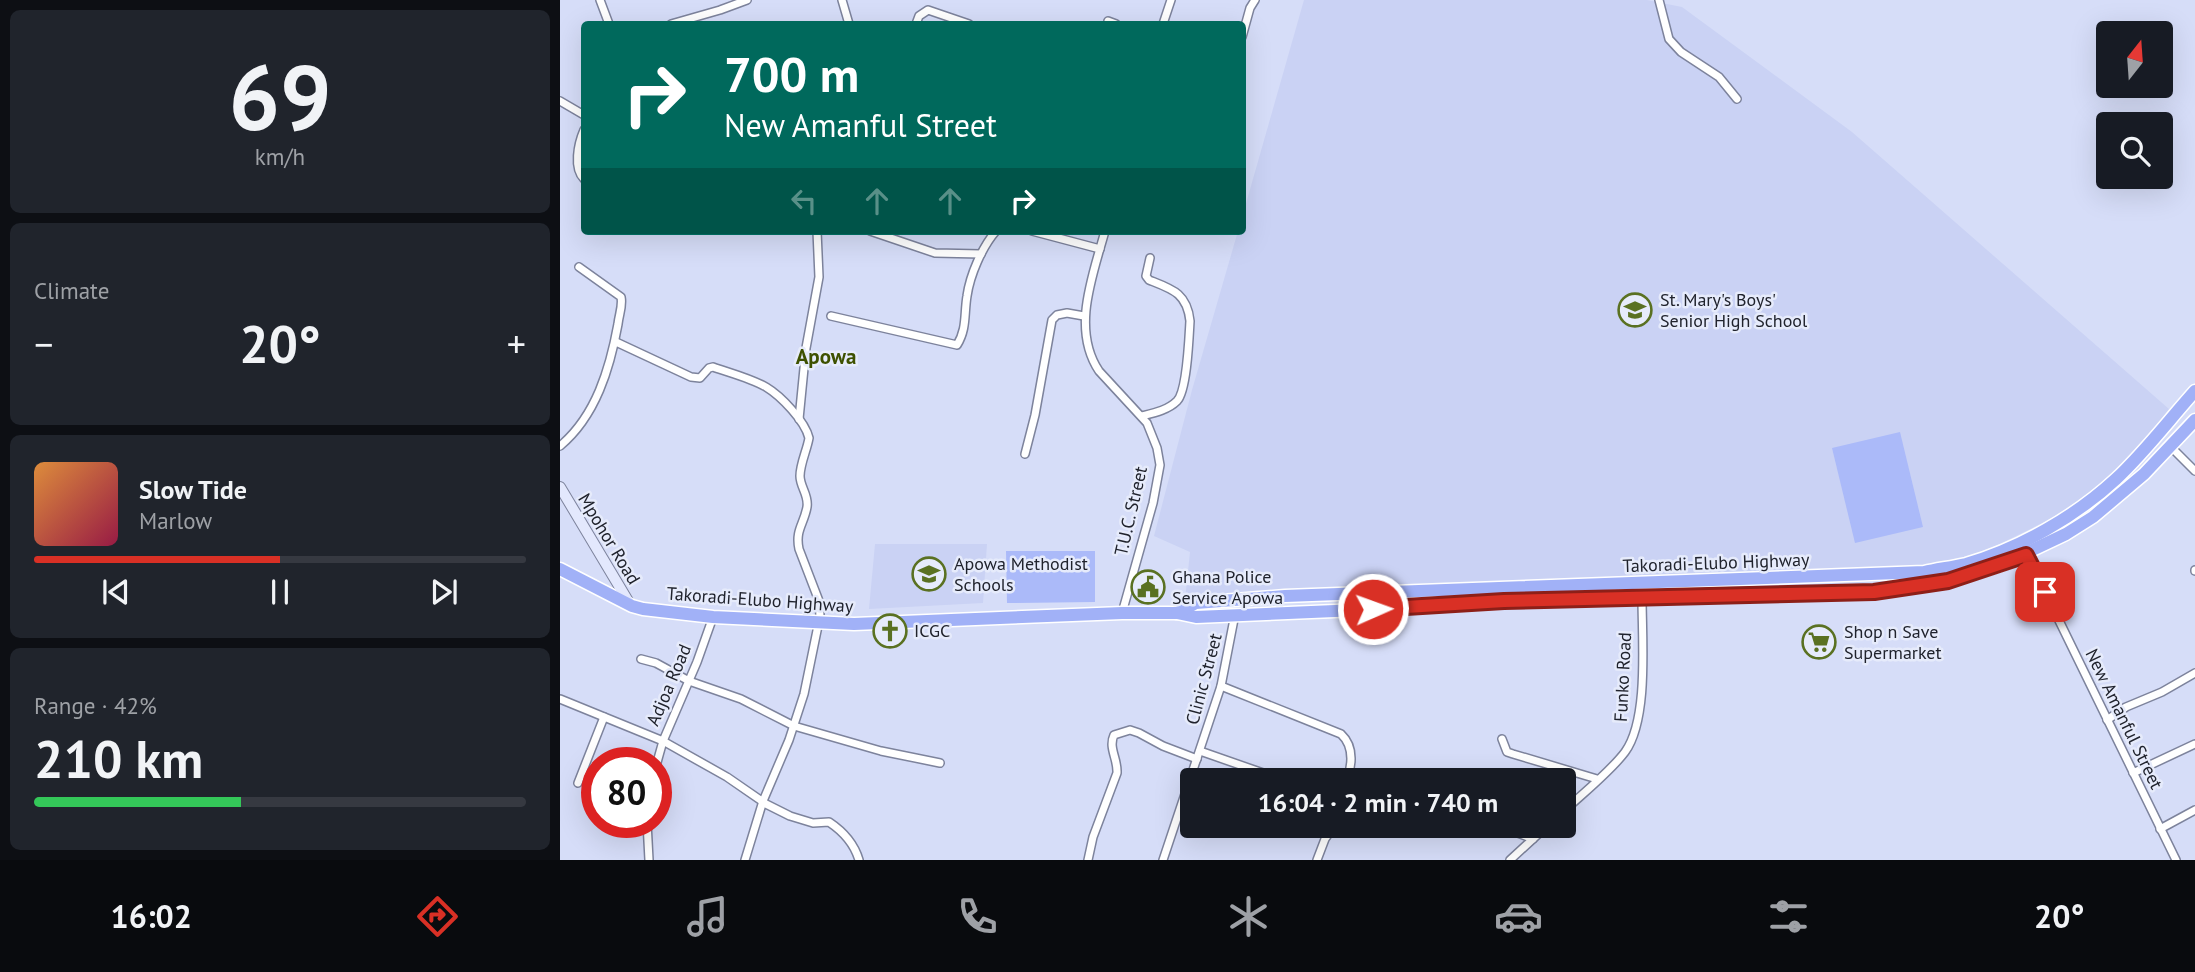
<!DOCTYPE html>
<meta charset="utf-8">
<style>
body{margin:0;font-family:"PT Sans",sans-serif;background:#20242c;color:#f1f3f6;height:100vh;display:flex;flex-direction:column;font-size:26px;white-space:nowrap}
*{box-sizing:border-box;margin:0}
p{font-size:23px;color:#9ea1a6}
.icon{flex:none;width:38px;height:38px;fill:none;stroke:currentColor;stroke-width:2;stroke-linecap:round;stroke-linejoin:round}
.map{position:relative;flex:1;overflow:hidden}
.details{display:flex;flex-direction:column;gap:10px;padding:10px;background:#0d0f14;width:560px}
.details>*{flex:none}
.hud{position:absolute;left:21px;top:21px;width:665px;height:214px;border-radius:7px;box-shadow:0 7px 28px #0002;background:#00695c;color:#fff;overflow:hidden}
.needle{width:46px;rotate:17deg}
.fabs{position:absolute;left:1536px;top:21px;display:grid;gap:14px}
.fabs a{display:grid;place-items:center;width:77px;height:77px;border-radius:7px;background:#171b24;box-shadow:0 7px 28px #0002;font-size:35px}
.speed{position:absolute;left:21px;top:747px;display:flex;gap:14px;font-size:35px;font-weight:700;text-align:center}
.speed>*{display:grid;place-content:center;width:91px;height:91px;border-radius:50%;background:#171b24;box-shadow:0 7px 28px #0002;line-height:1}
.speed .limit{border:10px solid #d22;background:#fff;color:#111}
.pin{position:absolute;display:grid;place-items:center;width:60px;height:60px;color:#fff;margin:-30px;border-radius:14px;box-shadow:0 4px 10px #0006}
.me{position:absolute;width:77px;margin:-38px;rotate:88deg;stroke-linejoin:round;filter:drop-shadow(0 0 5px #0008)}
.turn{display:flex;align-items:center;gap:24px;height:147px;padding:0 28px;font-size:32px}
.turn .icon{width:91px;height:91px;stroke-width:2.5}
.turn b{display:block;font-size:49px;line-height:60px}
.lanes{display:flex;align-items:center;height:66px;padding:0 28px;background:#0003;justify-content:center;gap:35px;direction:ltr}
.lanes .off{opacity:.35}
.big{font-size:52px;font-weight:600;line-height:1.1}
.details .tile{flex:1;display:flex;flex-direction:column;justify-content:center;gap:10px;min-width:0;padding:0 24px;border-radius:10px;background:#20242c}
.details .dial{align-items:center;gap:0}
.dial b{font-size:91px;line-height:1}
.song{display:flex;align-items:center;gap:21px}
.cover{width:84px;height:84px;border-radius:10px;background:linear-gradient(135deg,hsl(30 70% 55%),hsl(340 70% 35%))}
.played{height:7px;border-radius:4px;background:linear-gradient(90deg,#d93025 50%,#363941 50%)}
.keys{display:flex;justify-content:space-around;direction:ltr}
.heat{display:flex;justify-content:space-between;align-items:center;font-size:38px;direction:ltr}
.charge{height:10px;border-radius:5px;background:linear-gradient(90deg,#34c759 42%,#363941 0)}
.trip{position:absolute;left:620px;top:768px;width:396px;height:70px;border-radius:7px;background:#171b24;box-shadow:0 7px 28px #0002;font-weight:600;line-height:70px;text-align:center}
.dock{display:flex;height:112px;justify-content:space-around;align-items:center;background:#090b0e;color:#9ea1a6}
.dock .icon{width:49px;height:49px}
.dock .active{color:#d93025}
.dock b{font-size:32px;color:#f1f3f6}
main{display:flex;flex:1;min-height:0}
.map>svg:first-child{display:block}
.built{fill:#cad2f4}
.garden{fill:#abbaf9}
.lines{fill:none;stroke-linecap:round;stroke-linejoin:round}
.street-casing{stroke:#7d839c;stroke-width:10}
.secondary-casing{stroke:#7d839c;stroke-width:12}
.highway-casing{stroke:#fff;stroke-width:15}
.street{stroke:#fff;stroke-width:7}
.secondary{stroke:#e3e8fd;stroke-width:10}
.highway{stroke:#a1b1f7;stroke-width:12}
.route-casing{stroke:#8d1f18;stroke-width:18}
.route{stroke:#d93025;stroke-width:12}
.labels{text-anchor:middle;stroke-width:5;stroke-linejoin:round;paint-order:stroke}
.poi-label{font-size:18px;fill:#20232d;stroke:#e6ebfb;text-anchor:start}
.street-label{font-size:18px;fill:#20232d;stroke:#e6ebfb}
.quarter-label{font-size:21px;font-weight:bold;fill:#3e5100;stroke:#e6ebfb}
</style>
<main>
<section class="details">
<div class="tile dial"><b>69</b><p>km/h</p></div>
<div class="tile"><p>Climate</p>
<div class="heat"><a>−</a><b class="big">20°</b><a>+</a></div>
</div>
<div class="tile">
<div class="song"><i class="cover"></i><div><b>Slow Tide</b><p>Marlow</p></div></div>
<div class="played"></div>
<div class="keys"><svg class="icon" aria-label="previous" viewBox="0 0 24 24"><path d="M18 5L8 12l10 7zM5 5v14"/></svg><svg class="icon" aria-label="pause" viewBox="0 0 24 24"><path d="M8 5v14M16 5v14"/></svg><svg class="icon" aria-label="next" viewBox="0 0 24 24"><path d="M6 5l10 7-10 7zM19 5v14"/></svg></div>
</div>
<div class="tile"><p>Range · 42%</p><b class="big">210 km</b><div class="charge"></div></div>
</section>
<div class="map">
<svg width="1635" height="860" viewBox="0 0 1635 860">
<rect width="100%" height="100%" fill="#d6ddf8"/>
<g class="built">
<path d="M744,0H1087L1122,7L1292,132L1609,409L1570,461L1503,513L1423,552L1377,571L1319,582L1176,590L625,600L630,552L594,536L632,390L678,231H682L683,214Z"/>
<path d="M315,544H427L423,603L309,609Z"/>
</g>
<g class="garden">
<path d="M1340,432L1363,527L1295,543L1272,448Z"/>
<path d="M446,551H535V602L447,603Z"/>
</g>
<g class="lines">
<defs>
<g id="street">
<path d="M40,0L49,24"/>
<path d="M282,0L289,24"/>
<path d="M1099,0L1109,39L1121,52L1159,77L1177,99"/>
<path d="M548,21L556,24"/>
<path d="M111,24L160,10L187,0"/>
<path d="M356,24L359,16L368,10L409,24"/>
<path d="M603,24L611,0"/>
<path d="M682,37L690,8L695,0"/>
<path d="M0,101L24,115"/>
<path d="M24,130C18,144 13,168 24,179"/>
<path d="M310,231L375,253L421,254"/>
<path d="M472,231L540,249"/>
<path d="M545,231C533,275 511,329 539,371L587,423L597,448L600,465L593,503L562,613"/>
<path d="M271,316L397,345C407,329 404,314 407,296C410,275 422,247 436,231"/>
<path d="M56,342L131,377L140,378L149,368L153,367C170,373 190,378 206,387C221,396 245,421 249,438C247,450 240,464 240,476C240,487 249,495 247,507C244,524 235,530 239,549L259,601L260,616L244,694L229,740L203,801L185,860"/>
<path d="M582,416C594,413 608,410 617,401C627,391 629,338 630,321C627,293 612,289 589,280L586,276L590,258"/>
<path d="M239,419L246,348L259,277L257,231"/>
<path d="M0,446C36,416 50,368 58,324C59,314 63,306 61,297L19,267"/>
<path d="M1611,447L1635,471"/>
<path d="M465,454L475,415L492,320L497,315L507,313L524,316"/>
<path d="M1467,555L1616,860"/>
<path d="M1635,571V570"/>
<path d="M81,659L96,663L129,681L181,699L234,726L321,751L380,763"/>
<path d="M661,686L781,734C794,746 792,765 787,780"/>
<path d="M0,699L103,741L167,777L206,804L230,816L253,823L269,822C284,832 294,843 299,860"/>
<path d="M1547,720L1566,707L1602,692L1635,673"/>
<path d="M942,739L947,752L953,754L1037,779"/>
<path d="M640,751L723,780"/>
<path d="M96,766L103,741L137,662L153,617"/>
<path d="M1573,773L1635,744"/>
<path d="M18,783L44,717"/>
<path d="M1003,812C1022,794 1050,772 1065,752C1089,719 1082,639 1082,598"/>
<path d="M87,822L89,860"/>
<path d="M940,826L973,839"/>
<path d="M1600,829L1635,810"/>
<path d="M528,860L533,837L557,773C558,759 548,748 554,735L570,730L579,733L603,746L637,759"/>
<path d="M603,860L661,686L675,614"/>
<path d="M757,860L765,839L774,826"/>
<path d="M950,860L987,826"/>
</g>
<path id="secondary" d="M0,487L71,606"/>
<g id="highway">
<path d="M0,569L72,606L83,609L153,617L294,624L562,613H617L636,617L846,608L944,601L1314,592L1388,581L1443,564L1506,534L1533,517L1584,474L1635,420"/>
<path d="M617,613L636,603L725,596L1364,572C1378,569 1393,567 1406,564C1460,548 1515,517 1556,479C1584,453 1609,420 1635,391"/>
</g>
</defs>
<use href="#street" class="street-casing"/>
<use href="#secondary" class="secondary-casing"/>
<use href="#highway" class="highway-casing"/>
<use href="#street" class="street"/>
<use href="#secondary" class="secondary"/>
<use href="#highway" class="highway"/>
</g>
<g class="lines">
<defs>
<path id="route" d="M813,609L944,601L1314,592L1388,581L1466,555L1485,592"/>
</defs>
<use href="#route" class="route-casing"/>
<use href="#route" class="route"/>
</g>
<defs>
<symbol id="school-ring" viewBox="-11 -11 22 22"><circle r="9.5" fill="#e6ebfb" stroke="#5a7122" stroke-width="1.5"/><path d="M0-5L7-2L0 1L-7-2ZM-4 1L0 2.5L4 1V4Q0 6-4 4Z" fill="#5a7122"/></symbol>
<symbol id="civic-ring" viewBox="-11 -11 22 22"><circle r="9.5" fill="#e6ebfb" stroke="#5a7122" stroke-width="1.5"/><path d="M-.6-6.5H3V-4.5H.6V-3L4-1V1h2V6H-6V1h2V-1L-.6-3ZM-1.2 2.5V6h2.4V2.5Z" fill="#5a7122"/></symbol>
<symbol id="church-ring" viewBox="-11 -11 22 22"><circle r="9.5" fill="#e6ebfb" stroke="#5a7122" stroke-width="1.5"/><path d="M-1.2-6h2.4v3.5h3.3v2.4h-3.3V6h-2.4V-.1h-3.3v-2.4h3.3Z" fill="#5a7122"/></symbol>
<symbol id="supermarket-ring" viewBox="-11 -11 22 22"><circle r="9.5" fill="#e6ebfb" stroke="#5a7122" stroke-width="1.5"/><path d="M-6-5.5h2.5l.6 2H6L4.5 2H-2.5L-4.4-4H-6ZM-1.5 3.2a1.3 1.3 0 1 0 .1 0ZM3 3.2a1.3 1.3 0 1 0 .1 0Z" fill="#5a7122"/></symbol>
</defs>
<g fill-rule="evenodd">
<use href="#school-ring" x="1056" y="291" width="38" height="38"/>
<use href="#school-ring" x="350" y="555" width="38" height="38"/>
<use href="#civic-ring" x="569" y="568" width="38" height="38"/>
<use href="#church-ring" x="311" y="612" width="38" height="38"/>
<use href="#supermarket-ring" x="1240" y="623" width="38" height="38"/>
</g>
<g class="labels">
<g class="poi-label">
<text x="1100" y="306">St. Mary's Boys'<tspan x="1100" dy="21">Senior High School</tspan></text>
<text x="394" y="570">Apowa Methodist<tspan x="394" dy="21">Schools</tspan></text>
<text x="612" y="583">Ghana Police<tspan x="612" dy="21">Service Apowa</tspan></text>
<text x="354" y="637">ICGC</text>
<text x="1284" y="638">Shop n Save<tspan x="1284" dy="21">Supermarket</tspan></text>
</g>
<g class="street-label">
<text transform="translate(571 511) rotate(-77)" y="6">T.U.C. Street</text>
<text transform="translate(49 539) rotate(59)" y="6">Mpohor Road</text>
<text transform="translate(1156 563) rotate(-2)" y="6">Takoradi-Elubo Highway</text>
<text transform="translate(200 600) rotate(4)" y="6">Takoradi-Elubo Highway</text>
<text transform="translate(1063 677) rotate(-87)" y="6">Funko Road</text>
<text transform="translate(644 679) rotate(-75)" y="6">Clinic Street</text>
<text transform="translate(109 685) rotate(-67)" y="6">Adjoa Road</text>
<text transform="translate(1564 719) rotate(64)" y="6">New Amanful Street</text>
</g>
<g class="quarter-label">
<text x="266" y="364">Apowa</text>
</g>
</g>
</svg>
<div class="fabs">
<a><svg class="needle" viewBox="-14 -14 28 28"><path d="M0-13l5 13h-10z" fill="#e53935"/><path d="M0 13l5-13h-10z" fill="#9ea1a6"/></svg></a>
<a><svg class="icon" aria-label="search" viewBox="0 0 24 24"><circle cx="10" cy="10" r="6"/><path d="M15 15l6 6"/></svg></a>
</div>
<div class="speed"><div class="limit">80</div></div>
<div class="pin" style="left:1485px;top:592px;background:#d93025"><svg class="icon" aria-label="arrive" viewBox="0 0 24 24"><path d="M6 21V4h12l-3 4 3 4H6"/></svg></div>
<svg class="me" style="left:813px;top:609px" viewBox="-20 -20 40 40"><circle r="17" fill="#d93025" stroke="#fff" stroke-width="3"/><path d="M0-11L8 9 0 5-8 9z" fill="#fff"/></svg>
<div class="trip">16:04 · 2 min · 740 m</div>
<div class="hud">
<div class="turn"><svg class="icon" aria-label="right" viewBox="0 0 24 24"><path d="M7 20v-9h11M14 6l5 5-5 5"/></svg><div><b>700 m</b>New Amanful Street</div></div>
<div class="lanes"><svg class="icon off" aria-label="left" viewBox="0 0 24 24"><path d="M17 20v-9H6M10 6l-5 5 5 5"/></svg><svg class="icon off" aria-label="ahead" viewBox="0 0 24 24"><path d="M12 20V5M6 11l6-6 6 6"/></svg><svg class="icon off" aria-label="ahead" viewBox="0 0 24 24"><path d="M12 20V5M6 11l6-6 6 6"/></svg><svg class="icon" aria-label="right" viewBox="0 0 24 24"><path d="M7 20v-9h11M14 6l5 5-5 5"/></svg></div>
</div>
</div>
</main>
<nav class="dock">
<b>16:02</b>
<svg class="icon active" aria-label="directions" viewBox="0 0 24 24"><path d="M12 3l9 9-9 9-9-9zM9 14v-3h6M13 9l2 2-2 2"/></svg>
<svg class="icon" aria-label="music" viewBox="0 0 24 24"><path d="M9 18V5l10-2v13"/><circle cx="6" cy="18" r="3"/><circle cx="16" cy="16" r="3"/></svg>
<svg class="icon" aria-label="phone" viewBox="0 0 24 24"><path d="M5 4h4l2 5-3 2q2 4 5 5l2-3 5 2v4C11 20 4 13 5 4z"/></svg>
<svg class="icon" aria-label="climate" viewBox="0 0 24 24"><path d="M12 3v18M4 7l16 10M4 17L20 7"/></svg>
<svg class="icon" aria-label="car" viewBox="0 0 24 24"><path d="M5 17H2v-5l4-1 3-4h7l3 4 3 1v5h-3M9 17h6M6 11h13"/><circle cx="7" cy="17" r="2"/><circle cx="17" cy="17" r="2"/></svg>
<svg class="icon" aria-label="filters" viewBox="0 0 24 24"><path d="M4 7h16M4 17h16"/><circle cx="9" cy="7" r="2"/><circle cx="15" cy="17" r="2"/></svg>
<b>20°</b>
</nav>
